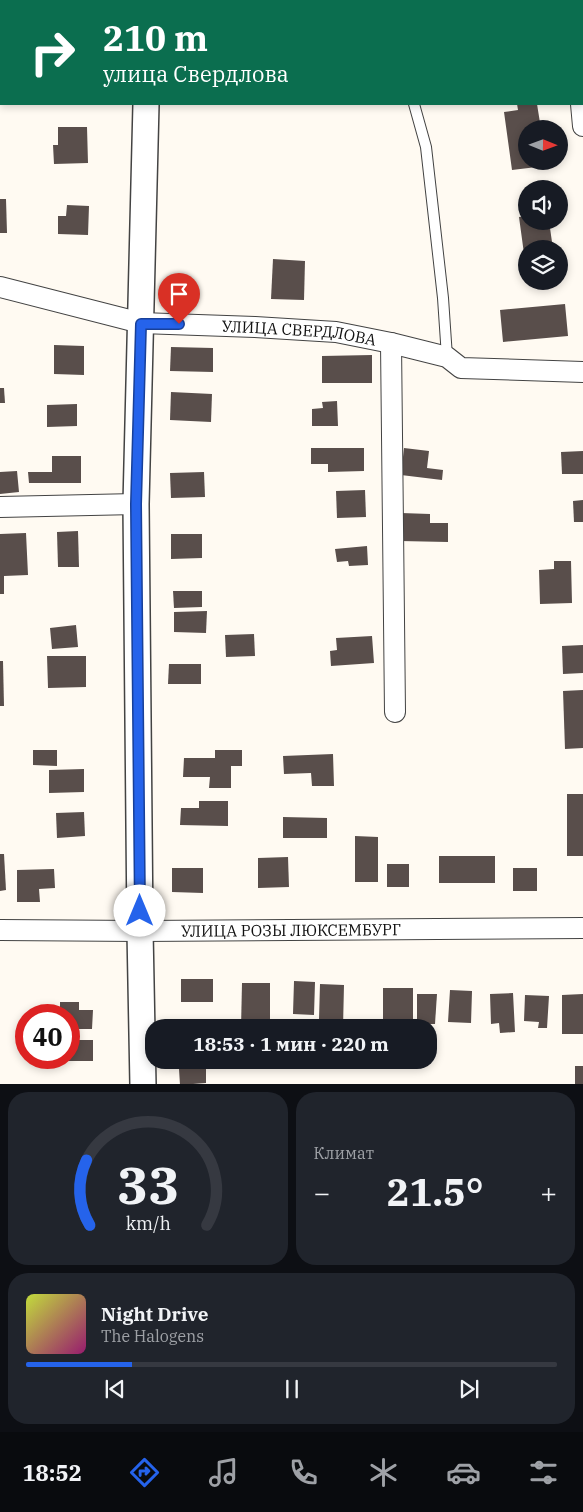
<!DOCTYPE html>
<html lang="ru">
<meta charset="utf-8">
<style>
body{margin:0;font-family:"IBM Plex Serif",serif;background:#20242c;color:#f1f3f6;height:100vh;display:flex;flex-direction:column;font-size:19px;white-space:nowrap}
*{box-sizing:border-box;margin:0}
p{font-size:16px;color:#9ea1a6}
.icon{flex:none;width:28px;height:28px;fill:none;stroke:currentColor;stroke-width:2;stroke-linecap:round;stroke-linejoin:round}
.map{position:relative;height:1084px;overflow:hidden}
.sheet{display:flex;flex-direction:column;gap:8px;padding:8px;background:#0d0f14;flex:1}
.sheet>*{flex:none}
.banner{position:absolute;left:0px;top:0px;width:584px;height:105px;box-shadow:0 2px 8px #0003;background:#0b6e4f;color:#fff;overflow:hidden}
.needle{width:32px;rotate:91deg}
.tools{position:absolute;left:518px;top:120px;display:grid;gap:10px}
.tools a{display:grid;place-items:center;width:50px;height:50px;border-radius:50%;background:#171b24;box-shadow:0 2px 8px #0003;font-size:25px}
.speed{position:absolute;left:15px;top:1004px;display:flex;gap:10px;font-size:25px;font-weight:700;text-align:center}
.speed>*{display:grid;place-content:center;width:65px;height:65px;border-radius:50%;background:#171b24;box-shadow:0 2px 8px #0003;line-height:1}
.speed .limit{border:8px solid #d22;background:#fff;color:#111}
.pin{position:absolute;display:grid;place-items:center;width:42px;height:42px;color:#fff;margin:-51px -21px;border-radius:50% 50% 50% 0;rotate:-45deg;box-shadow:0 0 5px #0007}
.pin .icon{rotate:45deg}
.me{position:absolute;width:55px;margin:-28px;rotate:0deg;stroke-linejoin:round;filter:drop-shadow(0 0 4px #0008)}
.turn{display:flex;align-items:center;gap:18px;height:105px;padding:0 20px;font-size:22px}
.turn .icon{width:65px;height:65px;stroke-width:2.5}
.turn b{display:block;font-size:35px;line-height:42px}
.big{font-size:38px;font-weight:700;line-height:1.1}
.sheet .tile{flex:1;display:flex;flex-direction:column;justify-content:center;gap:8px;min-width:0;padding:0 18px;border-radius:20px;background:#20242c}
.sheet .dial{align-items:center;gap:0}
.dial svg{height:130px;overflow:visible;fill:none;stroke:#363941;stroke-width:7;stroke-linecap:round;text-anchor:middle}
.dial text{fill:#f1f3f6;stroke:none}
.song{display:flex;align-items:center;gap:15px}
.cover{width:60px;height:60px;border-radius:8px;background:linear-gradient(135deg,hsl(70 70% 55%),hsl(320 70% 35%))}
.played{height:5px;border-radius:2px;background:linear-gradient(90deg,#2563eb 20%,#363941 20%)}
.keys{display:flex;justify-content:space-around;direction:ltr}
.heat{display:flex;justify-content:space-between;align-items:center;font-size:28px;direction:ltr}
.sheet .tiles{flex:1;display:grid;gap:8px;grid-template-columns:1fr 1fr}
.tile:last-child{grid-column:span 2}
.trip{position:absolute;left:145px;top:1019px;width:292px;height:50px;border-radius:20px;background:#171b24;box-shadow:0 2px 8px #0003;font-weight:700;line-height:50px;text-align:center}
.dock{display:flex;height:80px;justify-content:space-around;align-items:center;background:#090b0e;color:#9ea1a6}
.dock .icon{width:35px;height:35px}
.dock .on{color:#2563eb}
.dock b{font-size:22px;color:#f1f3f6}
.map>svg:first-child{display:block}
.building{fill:#594e4b}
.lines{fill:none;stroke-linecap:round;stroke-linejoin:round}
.service-casing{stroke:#434343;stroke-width:12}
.minor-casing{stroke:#434343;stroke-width:22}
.tertiary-casing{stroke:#434343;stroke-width:28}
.service{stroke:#fff;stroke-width:10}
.minor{stroke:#fff;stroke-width:20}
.tertiary{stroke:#fff;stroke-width:25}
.route-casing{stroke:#184099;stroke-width:12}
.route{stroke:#2563eb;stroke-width:9}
.labels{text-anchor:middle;stroke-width:5;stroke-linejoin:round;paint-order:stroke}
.street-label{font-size:16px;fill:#101010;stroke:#fff}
</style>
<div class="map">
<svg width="583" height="1085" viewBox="0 0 583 1085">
<rect width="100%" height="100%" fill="#fffaf2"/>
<g class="building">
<path d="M517,104H537L541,129H526V161H545V166L512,170L504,112L518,110Z"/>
<path d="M58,127H87L88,163L54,164L53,145H58Z"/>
<path d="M0,199H6L7,233H0Z"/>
<path d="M67,205L89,206L88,235L58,234V216H66Z"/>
<path d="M526,216V221H549L553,249H526L525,261L519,217Z"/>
<path d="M273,259L305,261L304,300L271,299Z"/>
<path d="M565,304L568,336L503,342L500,310Z"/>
<path d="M54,345L84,346V375L54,374Z"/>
<path d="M171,347L213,348V372L170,371Z"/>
<path d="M372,355V383H322V356Z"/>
<path d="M0,388H4L5,403H0Z"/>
<path d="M171,392L212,394L211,422L170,420Z"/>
<path d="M337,401L338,426H312V409L323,408L322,402Z"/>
<path d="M77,404V426L47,427V405Z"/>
<path d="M311,448H364V471L328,472V464H311Z"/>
<path d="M404,448L429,451L427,468L443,470L442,480L401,475Z"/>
<path d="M583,451V474H562L561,452Z"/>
<path d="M52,456H81V483H29L28,472H52Z"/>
<path d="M17,471L19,492L0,494V472Z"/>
<path d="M204,472L205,497L171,498L170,473Z"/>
<path d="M365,490L366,517L337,518L336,491Z"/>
<path d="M583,500V522H574L573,501Z"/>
<path d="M401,513L430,514V523H448V542L400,541Z"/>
<path d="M78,531L79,567H58L57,532Z"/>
<path d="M26,533L28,575L4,576V594H0V534Z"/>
<path d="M171,534H202V558L171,559Z"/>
<path d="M367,546L368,565L349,566L348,561L337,562L335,549Z"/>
<path d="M554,561H571L572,603L540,604L539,570L554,569Z"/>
<path d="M173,591H202V607L174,608Z"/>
<path d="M207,611L206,633L174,632V612Z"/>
<path d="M76,625L78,647L52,649L50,628Z"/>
<path d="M254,634L255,656L226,657L225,635Z"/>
<path d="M372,636L374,663L331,666L330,651L337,650L336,638Z"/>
<path d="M583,645V673L563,674L562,646Z"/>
<path d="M47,656H86V687L48,688Z"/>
<path d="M0,661H3L4,706H0Z"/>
<path d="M169,664H201V684H168Z"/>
<path d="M583,690V748L565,749L563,691Z"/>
<path d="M33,750H57V766L33,765Z"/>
<path d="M215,750H242V766H231V788H209L210,777H183L184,758H215Z"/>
<path d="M333,754L334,786H312L311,773L284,774L283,756Z"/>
<path d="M84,769V792L49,793V770Z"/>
<rect x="567" y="794" width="16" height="62"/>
<path d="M199,801H228V826L180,825L181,808H199Z"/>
<path d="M84,812L85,836L57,838L56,813Z"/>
<path d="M283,817L327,818V838H283Z"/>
<path d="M355,836L378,837V882H355Z"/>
<path d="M0,854H4L6,890L0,891Z"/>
<rect x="439" y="856" width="56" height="27"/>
<path d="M288,857L289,887L258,888V858Z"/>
<rect x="387" y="864" width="22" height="23"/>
<path d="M172,868H203V893L172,892Z"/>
<rect x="513" y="868" width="24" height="23"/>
<path d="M54,869L55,888L39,889L40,902H17V870Z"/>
<rect x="181" y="979" width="32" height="23"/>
<path d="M294,981L315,982L314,1015L293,1014Z"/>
<path d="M242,983H270V1028H241Z"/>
<path d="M320,984L344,985L343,1028H326V1020H319Z"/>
<rect x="383" y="988" width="30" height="36"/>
<path d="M450,990L472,991L471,1023L448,1022Z"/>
<path d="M513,993L515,1032L500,1033L499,1023L491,1024L490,994Z"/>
<path d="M417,994H437L435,1024H417Z"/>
<path d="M583,994V1034H562V995Z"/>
<path d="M525,995L549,996L547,1028H538L539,1022L524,1021Z"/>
<path d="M60,1002H79V1010H93L92,1029H69V1015H60Z"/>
<path d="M179,1020L212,1022V1028H178Z"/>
<path d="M69,1040H93V1061H57V1058H69Z"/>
<path d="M188,1060H206V1083L180,1085L179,1069H188Z"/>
<rect x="575" y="1066" width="8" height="19"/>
</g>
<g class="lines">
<defs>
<g id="service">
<path d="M391,0V1"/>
<path d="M414,104L426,147L443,298L447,357"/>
</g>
<g id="minor">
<path d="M570,0V1"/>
<path d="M581,104L583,126"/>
<path id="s1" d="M0,287L141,323L255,327L336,332L391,343L447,357L461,368L583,372"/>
<path d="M391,343L395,712"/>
<path d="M0,507L136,504"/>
<path id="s2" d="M0,930L140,931L583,928"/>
</g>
<g id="tertiary">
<path d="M148,1V0"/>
<path d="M143,1085L140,931L136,504L146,104"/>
</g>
</defs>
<use href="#service" class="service-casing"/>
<use href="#minor" class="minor-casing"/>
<use href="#tertiary" class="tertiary-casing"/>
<use href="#service" class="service"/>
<use href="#minor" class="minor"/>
<use href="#tertiary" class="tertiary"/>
</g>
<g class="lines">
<defs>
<path id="route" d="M140,911L136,504L141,324H179"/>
</defs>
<use href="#route" class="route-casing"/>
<use href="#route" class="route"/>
</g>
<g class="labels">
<g class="street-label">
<text dy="6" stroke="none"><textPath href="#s1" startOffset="304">УЛИЦА СВЕРДЛОВА</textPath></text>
<text dy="6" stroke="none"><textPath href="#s2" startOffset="291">УЛИЦА РОЗЫ ЛЮКСЕМБУРГ</textPath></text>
</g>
</g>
</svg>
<div class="tools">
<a><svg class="needle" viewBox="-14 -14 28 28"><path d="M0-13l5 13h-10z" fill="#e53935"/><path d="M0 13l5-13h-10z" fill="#9ea1a6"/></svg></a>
<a><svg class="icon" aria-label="sound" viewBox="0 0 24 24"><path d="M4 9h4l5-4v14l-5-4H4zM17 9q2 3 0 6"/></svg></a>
<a><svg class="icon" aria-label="layers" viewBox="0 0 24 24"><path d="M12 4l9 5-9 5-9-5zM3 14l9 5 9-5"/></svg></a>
</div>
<div class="speed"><div class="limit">40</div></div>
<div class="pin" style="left:179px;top:324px;background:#d93025"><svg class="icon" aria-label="arrive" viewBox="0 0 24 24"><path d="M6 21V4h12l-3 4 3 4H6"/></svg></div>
<svg class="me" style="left:140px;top:911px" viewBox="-20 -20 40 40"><circle r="19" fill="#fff"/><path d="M0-13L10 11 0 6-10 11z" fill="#2563eb"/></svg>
<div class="trip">18:53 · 1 мин · 220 m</div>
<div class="banner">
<div class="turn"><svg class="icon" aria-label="right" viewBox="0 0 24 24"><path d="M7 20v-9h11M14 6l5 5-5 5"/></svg><div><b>210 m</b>улица Свердлова</div></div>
</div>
</div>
<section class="sheet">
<div class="tiles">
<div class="tile dial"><svg viewBox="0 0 100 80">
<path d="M14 69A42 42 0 1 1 86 69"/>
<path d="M14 69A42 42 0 0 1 12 29" stroke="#2563eb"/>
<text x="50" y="56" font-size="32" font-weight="700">33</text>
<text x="50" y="72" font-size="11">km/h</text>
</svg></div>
<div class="tile"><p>Климат</p>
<div class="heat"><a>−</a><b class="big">21.5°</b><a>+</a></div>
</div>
<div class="tile">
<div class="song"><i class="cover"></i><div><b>Night Drive</b><p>The Halogens</p></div></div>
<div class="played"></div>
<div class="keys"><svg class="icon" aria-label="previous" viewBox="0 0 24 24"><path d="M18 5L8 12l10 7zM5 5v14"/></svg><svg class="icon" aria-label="pause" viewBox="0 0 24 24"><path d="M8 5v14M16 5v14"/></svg><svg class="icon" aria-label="next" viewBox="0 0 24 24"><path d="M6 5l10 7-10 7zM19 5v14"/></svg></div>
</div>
</div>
</section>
<nav class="dock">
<b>18:52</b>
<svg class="icon on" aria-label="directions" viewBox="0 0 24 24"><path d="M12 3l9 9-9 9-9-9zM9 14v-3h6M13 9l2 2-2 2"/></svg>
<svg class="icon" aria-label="music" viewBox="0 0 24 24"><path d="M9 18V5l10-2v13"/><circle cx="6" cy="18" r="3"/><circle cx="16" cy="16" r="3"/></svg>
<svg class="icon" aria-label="phone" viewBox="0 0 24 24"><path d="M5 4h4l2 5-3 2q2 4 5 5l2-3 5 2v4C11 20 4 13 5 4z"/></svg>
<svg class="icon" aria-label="climate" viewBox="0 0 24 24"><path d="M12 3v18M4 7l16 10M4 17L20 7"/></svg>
<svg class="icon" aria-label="car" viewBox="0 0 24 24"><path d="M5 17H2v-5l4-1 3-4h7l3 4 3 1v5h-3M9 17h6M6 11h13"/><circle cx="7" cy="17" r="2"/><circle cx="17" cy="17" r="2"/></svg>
<svg class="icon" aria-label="filters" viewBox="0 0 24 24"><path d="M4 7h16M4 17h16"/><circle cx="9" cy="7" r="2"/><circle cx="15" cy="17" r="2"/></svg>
</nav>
